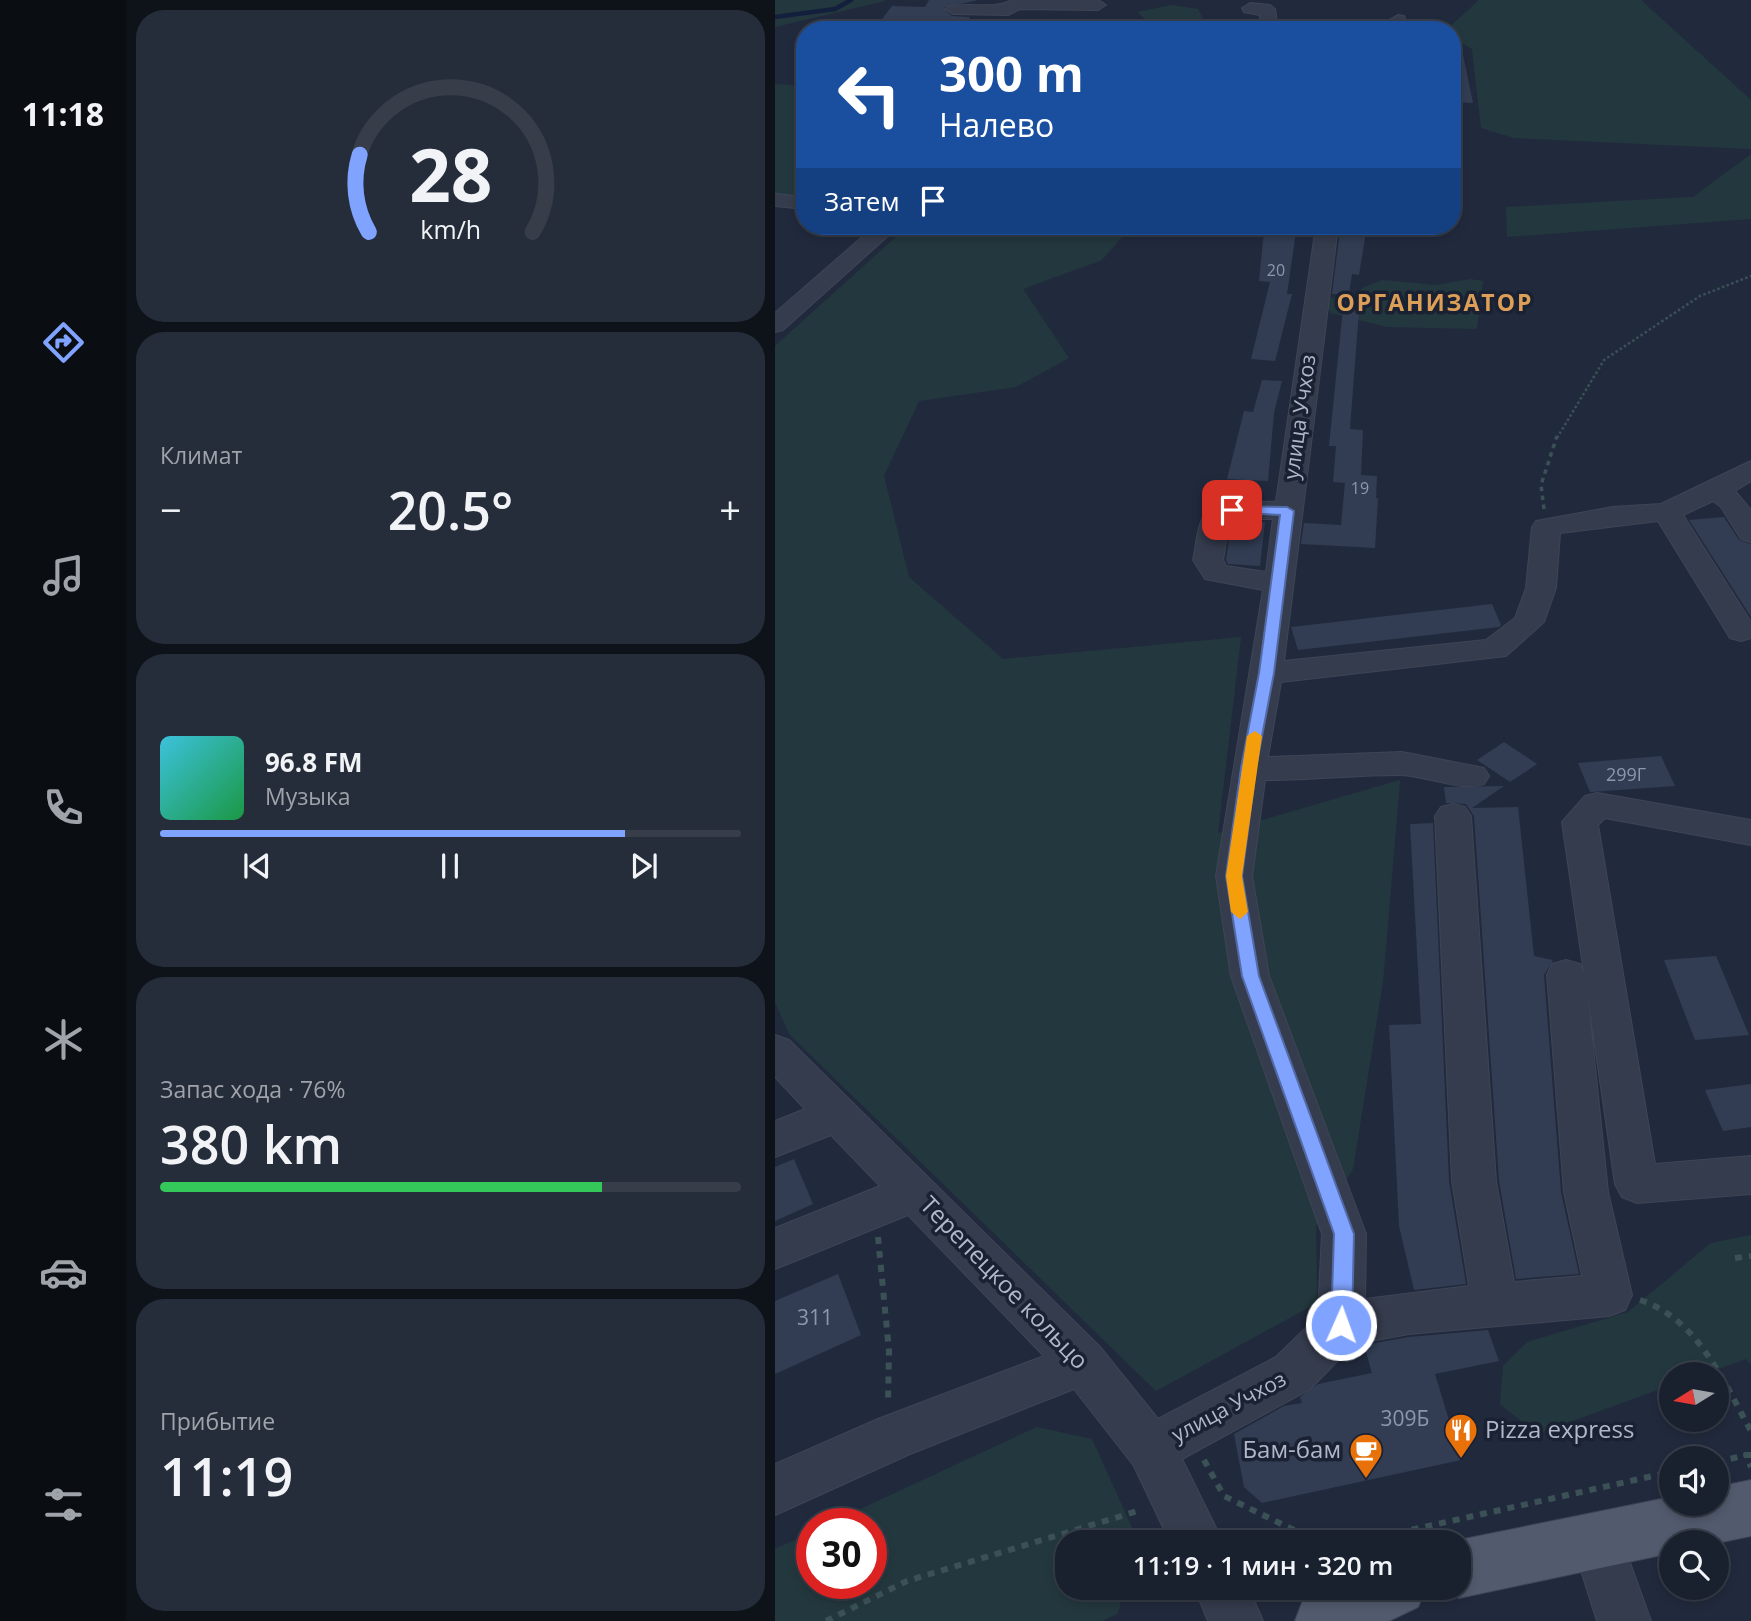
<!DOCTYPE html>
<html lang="ru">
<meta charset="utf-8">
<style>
body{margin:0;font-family:"Open Sans",sans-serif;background:#262d3a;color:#f1f3f6;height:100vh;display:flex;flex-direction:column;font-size:26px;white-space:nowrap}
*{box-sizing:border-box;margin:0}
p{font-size:23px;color:#9fa3aa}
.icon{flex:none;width:38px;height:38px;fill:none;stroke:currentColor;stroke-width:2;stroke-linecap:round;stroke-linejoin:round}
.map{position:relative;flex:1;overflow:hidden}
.sheet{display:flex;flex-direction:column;gap:10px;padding:10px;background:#0e1219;width:649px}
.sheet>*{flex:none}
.hud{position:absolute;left:21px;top:21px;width:665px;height:214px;border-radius:28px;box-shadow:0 4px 10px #0003,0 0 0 2px #373e4a;background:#1a4fa0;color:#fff;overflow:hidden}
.needle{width:46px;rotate:259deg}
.tools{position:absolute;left:884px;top:1362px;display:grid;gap:14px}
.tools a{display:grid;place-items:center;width:70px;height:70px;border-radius:50%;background:#19202e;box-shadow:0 4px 10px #0003,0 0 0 2px #373e4a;font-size:35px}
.speed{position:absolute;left:21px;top:1508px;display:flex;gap:14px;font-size:35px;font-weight:700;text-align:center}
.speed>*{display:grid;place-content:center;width:91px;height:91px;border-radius:50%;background:#19202e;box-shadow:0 4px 10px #0003,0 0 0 2px #373e4a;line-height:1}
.speed .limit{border:10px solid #d22;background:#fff;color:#111}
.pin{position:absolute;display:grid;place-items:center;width:60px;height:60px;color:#fff;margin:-30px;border-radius:14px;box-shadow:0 4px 10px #0006}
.me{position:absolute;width:77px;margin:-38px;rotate:2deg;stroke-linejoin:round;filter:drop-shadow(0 0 5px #0008)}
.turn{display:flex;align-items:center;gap:24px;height:147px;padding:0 28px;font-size:32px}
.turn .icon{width:91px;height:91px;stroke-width:2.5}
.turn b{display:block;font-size:49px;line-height:60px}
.then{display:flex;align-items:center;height:66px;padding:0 28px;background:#0003;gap:14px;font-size:26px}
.big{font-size:52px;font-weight:600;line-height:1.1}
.sheet .card{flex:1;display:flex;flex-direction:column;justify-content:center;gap:10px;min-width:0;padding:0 24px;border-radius:28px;background:#262d3a}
.sheet .dial{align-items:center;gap:0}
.dial svg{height:182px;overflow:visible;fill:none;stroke:#373e4a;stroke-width:7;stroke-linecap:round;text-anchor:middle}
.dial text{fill:#f1f3f6;stroke:none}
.song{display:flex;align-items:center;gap:21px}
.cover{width:84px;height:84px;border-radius:10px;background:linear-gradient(135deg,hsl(190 70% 55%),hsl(140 70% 35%))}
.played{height:7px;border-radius:4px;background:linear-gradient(90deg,#7fa3ff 80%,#373e4a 80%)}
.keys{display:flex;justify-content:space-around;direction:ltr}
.heat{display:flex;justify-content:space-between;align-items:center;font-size:38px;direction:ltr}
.charge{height:10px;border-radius:5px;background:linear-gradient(90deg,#34c759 76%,#373e4a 0)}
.trip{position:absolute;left:280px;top:1530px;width:416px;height:70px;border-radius:28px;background:#19202e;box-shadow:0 4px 10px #0003,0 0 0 2px #373e4a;font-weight:600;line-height:70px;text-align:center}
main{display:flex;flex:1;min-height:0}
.dock{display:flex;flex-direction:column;width:126px;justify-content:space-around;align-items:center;background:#0a0d12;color:#9fa3aa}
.dock .icon{width:49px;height:49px}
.dock .current{color:#7fa3ff}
.dock b{font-size:32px;color:#f1f3f6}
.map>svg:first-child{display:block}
.green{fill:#23383e}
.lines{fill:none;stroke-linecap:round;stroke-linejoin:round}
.stream{stroke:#131f3c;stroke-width:4.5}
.building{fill:#323d54}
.minor-casing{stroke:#3e4556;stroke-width:2}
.major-casing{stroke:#3e4556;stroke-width:2}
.path-far2{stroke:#3b5156;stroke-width:2.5;stroke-dasharray:2.5 2.5;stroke-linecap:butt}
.path-far1{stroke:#3b5156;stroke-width:3.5;stroke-dasharray:4.5 4.5;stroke-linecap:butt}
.path{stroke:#3b5156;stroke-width:6;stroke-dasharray:7 7;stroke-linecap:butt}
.minor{fill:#353c4d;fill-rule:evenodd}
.major{fill:#525b6e;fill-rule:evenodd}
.route{fill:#7fa3ff;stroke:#536aa6;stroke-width:2}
.slow{fill:#f59e0b}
.labels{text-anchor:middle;stroke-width:7;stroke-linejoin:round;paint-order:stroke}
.far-number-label{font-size:16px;fill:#8e96aa}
.number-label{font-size:18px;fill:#8e96aa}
.street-label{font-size:21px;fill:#b0b7c9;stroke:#1a2132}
.near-number-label{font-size:21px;fill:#8e96aa}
.far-district-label{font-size:23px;font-weight:bold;letter-spacing:2px;fill:#dd9f57;stroke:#1a2132}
.near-street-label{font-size:24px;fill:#b0b7c9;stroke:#1a2132}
.near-poi-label{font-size:24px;fill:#b0b7c9;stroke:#1a2132;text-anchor:start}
</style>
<main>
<nav class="dock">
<b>11:18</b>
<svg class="icon current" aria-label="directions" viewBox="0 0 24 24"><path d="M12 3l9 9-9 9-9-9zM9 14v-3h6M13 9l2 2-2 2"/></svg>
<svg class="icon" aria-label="music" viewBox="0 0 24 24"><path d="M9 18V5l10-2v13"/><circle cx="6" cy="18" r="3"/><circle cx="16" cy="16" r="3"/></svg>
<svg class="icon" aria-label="phone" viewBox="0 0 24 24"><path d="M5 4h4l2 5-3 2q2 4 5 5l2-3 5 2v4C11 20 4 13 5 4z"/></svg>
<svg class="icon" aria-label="climate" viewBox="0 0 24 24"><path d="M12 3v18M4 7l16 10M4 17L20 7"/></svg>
<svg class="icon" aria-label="car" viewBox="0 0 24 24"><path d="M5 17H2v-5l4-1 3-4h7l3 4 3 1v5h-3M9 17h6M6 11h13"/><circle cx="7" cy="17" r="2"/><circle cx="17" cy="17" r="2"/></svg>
<svg class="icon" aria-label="filters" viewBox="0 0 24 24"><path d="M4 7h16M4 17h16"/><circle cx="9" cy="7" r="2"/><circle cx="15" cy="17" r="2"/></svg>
</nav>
<section class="sheet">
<div class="card dial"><svg viewBox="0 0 100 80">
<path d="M14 69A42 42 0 1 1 86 69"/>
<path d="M14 69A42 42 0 0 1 10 35" stroke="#7fa3ff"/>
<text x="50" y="56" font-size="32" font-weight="700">28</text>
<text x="50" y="72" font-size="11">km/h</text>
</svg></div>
<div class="card"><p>Климат</p>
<div class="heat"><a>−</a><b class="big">20.5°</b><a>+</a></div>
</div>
<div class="card">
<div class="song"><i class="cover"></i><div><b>96.8 FM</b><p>Музыка</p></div></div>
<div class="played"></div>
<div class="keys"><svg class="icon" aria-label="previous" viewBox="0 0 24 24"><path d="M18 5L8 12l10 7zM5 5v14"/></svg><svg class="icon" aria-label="pause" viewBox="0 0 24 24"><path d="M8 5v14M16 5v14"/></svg><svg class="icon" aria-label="next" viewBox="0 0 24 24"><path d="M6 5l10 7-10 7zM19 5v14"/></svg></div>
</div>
<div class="card"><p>Запас хода · 76%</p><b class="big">380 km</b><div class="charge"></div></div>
<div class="card"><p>Прибытие</p><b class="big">11:19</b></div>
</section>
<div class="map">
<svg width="976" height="1621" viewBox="0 0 976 1621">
<rect width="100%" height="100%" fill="#212a3d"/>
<g class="green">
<path d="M0,0H109L110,1L0,27Z"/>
<path d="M704,0H866L976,100V149L739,138L706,128L697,49L677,37V30H671Z"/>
<path d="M396,5L423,9L428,19L403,30H374L377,27L363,12Z"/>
<path d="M0,84L30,86V199L0,196Z"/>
<path d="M976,154V219L732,237L731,207L918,197Z"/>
<path d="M133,226L356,227L327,260L248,289L294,358L241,387L144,401L109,476L134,577L228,659L466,637L443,833L625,780L608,982L578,1169L541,1226L542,1303L381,1391L14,1034L0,1002V346Z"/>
<path d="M695,279L708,281L702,329L612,327L556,313L549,302L553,298L578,296L589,287L607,280L661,285Z"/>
<path d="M976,1235V1364L971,1359L929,1374H896V1385L762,1434L725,1404L728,1366L752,1342L853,1312L936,1243Z"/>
<path d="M262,1427L317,1439L363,1541L292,1542V1587H350L343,1613L327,1621H0V1549L37,1532V1584H96V1524H53Z"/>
</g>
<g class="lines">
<path class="stream" d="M0,17L60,9L76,0"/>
</g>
<g class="building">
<path d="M154,0H203L168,8L177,16L195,17L188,30H99L117,6L150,7Z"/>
<path d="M686,45L698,103L677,102V46Z"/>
<path d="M489,231H521L512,294H517L500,361L476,359L495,282L484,281Z"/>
<path d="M565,231L591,232L584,275L577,274L574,294H557Z"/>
<path d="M568,308L584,310L575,429L588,430L586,475L602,476L601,498H603L600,548L526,544L529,523L566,525L570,483L558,482L561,446H554Z"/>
<path d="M487,380L507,381L499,413L493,481L452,479L469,411L478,412Z"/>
<path d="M949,517L964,540L976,544V617L914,520Z"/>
<path d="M464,522H490L485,566L453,564L451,560L456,527Z"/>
<path d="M717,604L726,625L724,627L523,650L516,627Z"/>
<path d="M729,742L762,764L735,782L702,760Z"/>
<path d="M886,756L900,786L815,792L803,763Z"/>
<path d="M729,786L697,808L743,807L759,956L778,960L769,975L786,1192L804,1274L741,1279L724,1181L699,816L691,804L671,803L669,787Z"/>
<path d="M658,823L674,1181L691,1284L639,1290L624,1226L614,1025L646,1024L635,824Z"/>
<path d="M941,956L974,1035L920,1040L889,960Z"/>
<path d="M976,1084V1127L948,1131L930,1090Z"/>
<path d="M19,1159L38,1204L0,1221V1167Z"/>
<path d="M63,1274L86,1335L0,1374V1301Z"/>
<path d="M713,1330L724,1361L660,1374L686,1460L487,1503L469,1487L459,1434L509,1406L527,1403L525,1397L543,1384L597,1373L589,1345L634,1337Z"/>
</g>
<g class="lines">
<defs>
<g id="minor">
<path d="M237,0H323L331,5L323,10L245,9L233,15L178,14L170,9C184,0 218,11 237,0Z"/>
<path d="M475,3L495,5L500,9L503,30H485V15L469,12L467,8Z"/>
<path d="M623,15L629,16L634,30H616L614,20Z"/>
<path d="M0,194L30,197V209L0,206Z"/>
<path d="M100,226H124L8,330L0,332V313Z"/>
<path d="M541,226H563L509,661L711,640L740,618L751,588L757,527L761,521L838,507L886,504L976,461V481L960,491L976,510V542L966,539L946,507L938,501L908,515L976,622V638L966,641L955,638L883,521L785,533L781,588L769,622L731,656L506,682L493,757L627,752L709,768L714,776L709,784C681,792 653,775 624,775C579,775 535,780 490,780L477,876L494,976L591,1234L590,1299L694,1286L677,1181L660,816L666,807L678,804L690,807L696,816L721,1181L739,1282L807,1276L789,1192L772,975L777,964L791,960L805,964L809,973L787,822L810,796L822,793L976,820V845L830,818L823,825L880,1164L976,1156V1194L862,1203L847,1197L840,1184L812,990L833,1192L857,1295L850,1310L834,1316L634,1334L579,1344L535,1389L407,1459L448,1542H395L359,1466L299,1389L135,1454L0,1515V1464L103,1419L269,1356L133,1215L0,1269V1228L105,1186L56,1135L0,1157V1121L30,1109L0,1077V1035L14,1040L325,1347L383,1419L501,1357L543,1316L547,1234L456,976L441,876L488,590L430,579L418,560C421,548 421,534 426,522C436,495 479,502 501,502ZM463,519H498L491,572L451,566L448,560L454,525Z"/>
<path d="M822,1513L840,1521L876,1621H822L796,1539L804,1521Z"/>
<path d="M419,1587H473L488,1621H433Z"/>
</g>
<g id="major">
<path d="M976,1480V1536L942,1543L896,1542V1553L684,1598L663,1587H684V1542H681L684,1540L896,1497V1503H942V1487Z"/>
<path d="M557,1587H652L643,1607L614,1621H520L528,1600Z"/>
</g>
</defs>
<use href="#minor" class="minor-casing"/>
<use href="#major" class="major-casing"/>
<path class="path-far2" d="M782,438L829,360L925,296L976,276"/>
<path class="path-far1" d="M769,509L766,485L782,436"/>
<g class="path">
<path d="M103,1237L114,1351L113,1403"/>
<path d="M960,1258L976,1256"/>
<path d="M865,1300C923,1319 948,1381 976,1431"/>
<path d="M976,1455H971L976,1467"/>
<path d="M429,1460L449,1496L525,1533L613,1535L896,1472"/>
<path d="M942,1462L971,1455"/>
<path d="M51,1621L132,1581L366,1510"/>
</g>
<use href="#minor" class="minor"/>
<use href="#major" class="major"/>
</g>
<path class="route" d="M457,506L512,507L519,511L499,673L481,768L467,876L484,976L579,1234L577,1325L574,1332L566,1334L559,1332L556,1325L559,1234L467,976L451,876L466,768L484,673L505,515L452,512L450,510Z"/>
<path class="slow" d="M480,731L487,736L467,876L473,912L465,919L456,912L451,876L472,736Z"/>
<defs>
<symbol id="restaurant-pin" viewBox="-11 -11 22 30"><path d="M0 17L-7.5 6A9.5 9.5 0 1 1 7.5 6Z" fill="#e8710a" stroke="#1a2132"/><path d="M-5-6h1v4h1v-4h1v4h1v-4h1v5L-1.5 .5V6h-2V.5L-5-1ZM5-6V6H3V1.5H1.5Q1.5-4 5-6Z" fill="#fff"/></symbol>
<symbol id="cafe-pin" viewBox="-11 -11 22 30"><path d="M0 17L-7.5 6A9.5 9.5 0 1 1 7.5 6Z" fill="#e8710a" stroke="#1a2132"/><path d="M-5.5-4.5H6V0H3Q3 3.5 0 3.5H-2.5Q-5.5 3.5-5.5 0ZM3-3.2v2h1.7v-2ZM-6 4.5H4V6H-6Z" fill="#fff"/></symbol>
</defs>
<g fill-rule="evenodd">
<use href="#restaurant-pin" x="667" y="1411" width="38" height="52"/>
<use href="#cafe-pin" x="572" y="1431" width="38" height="52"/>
</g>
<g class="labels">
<g class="far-number-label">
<text x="501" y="276">20</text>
<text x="585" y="494">19</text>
</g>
<g class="number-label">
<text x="851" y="781">299Г</text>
</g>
<g class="street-label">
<text transform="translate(525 417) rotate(-82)" y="7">улица Учхоз</text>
<text transform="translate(454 1407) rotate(-28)" y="7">улица Учхоз</text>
</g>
<g class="near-number-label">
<text x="40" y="1325">311</text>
<text x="630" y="1426">309Б</text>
</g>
<g class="far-district-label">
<text x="660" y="311">ОРГАНИЗАТОР</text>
</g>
<g class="near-street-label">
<text transform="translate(229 1283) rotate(46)" y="8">Терепецкое кольцо</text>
</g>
<g class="near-poi-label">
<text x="710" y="1438">Pizza express</text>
<text x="566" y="1458" text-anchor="end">Бам-бам</text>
</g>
</g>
</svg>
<div class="tools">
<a><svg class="needle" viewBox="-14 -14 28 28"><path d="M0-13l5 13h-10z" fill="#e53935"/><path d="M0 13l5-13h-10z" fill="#9fa3aa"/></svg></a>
<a><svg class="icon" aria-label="sound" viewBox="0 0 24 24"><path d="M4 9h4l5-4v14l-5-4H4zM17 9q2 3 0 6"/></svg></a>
<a><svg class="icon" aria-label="search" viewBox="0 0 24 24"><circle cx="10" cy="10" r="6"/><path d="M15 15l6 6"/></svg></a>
</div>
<div class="speed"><div class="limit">30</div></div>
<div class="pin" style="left:457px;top:510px;background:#d93025"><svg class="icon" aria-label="arrive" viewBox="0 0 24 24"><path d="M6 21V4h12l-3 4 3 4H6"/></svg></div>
<svg class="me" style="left:566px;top:1325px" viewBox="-20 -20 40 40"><circle r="17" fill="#7fa3ff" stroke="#fff" stroke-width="3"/><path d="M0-11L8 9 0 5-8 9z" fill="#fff"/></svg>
<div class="trip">11:19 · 1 мин · 320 m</div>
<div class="hud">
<div class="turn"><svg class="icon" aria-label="left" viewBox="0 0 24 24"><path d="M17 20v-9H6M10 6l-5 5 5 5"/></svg><div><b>300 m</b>Налево</div></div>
<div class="then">Затем<svg class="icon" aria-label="arrive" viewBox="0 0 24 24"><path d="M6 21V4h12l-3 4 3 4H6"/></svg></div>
</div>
</div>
</main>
